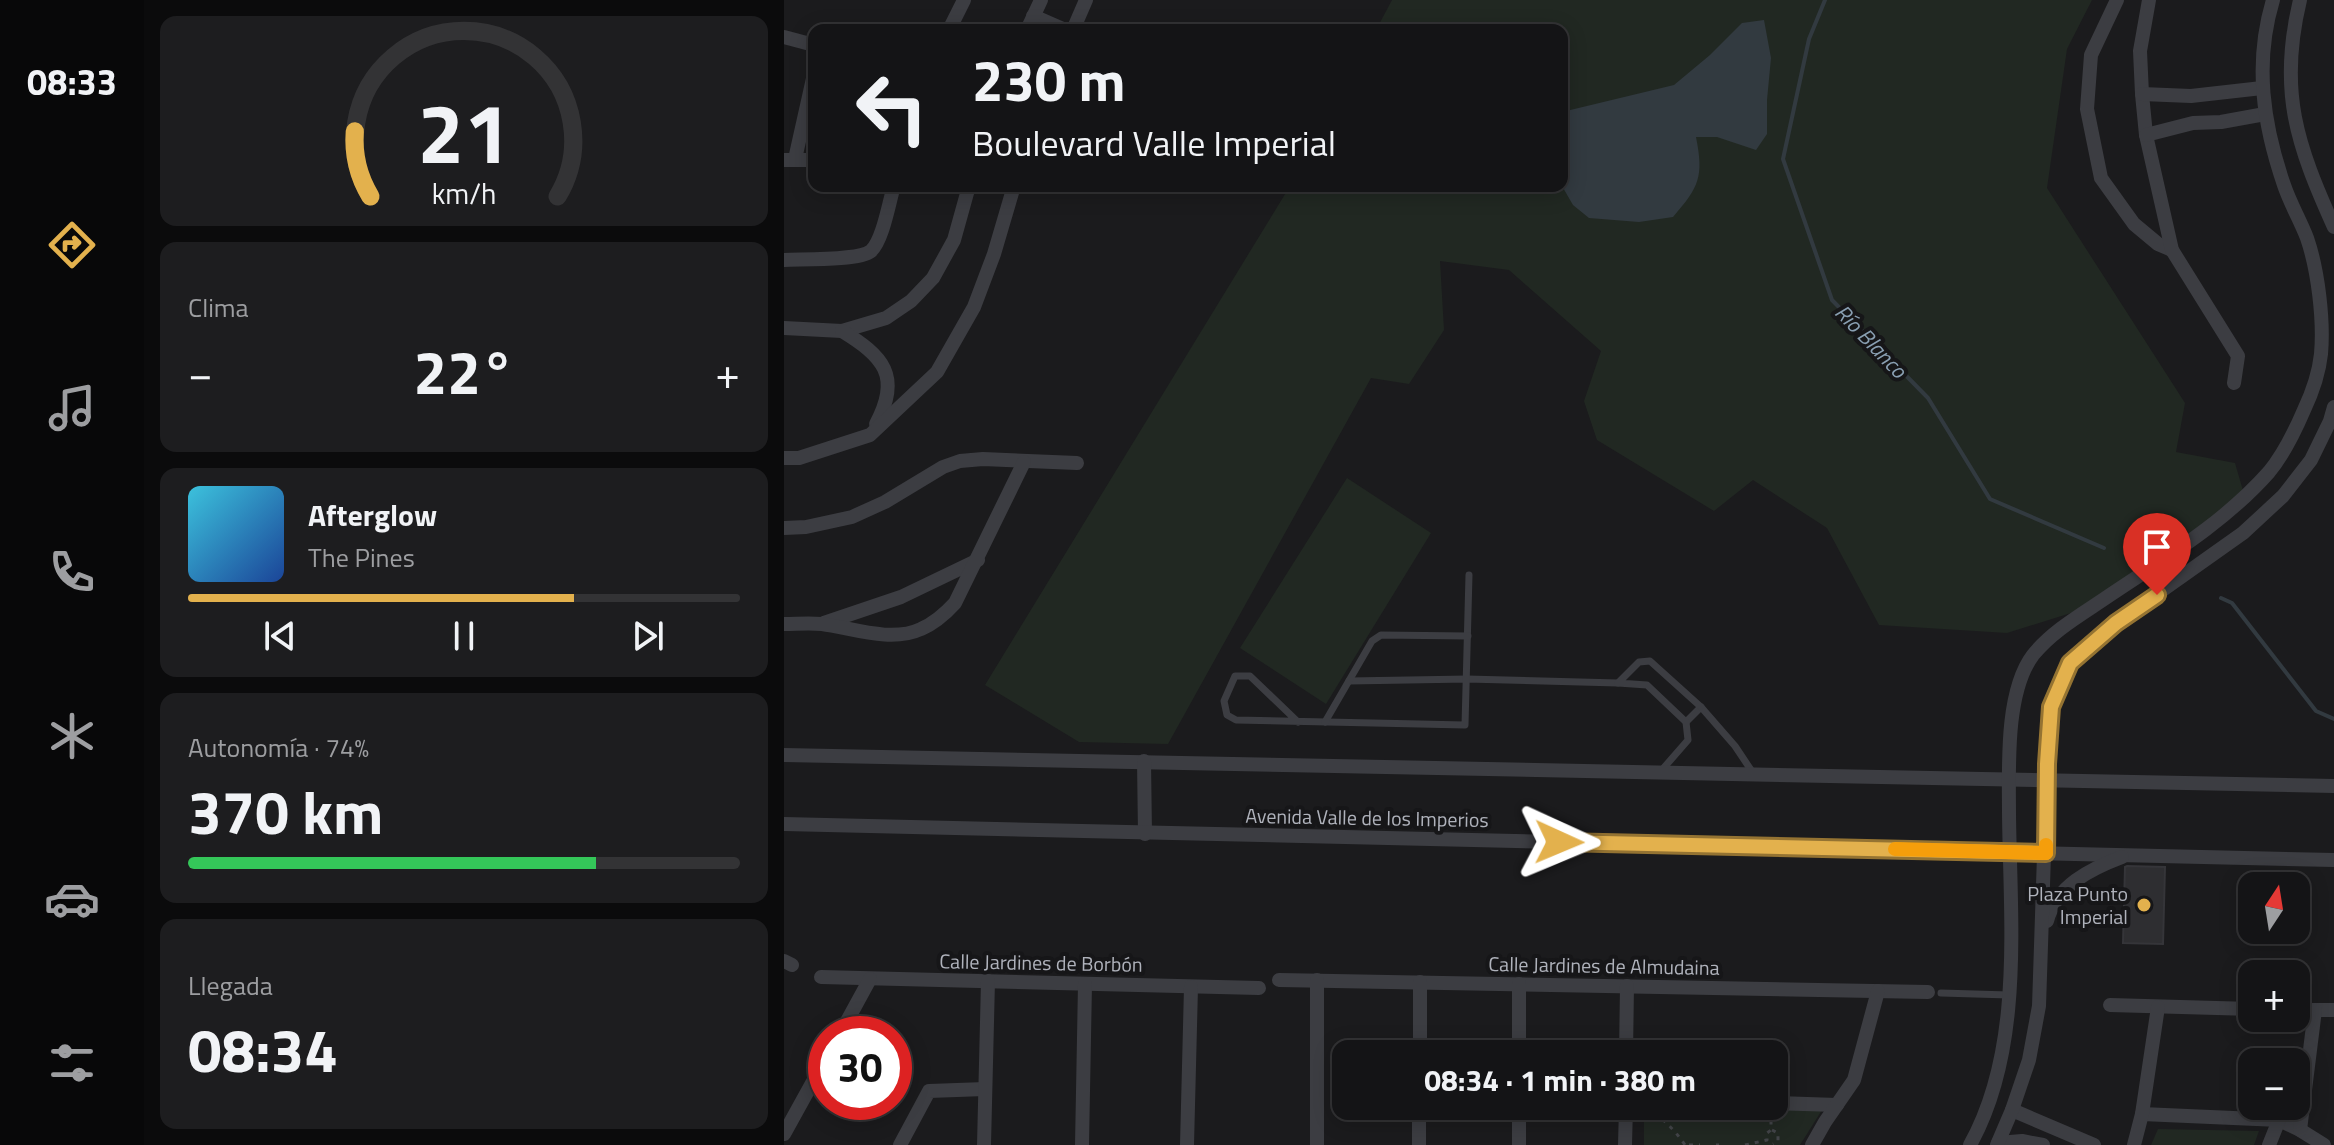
<!DOCTYPE html>
<html lang="es">
<meta charset="utf-8">
<style>
body{margin:0;font-family:"Titillium Web",sans-serif;background:#1d1d1f;color:#f1f3f6;height:100vh;display:flex;flex-direction:column;font-size:30px;white-space:nowrap}
*{box-sizing:border-box;margin:0}
p{font-size:26px;color:#9d9ea1}
.icon{flex:none;width:44px;height:44px;fill:none;stroke:currentColor;stroke-width:2;stroke-linecap:round;stroke-linejoin:round}
.map{position:relative;flex:1;overflow:hidden}
.panel{display:flex;flex-direction:column;gap:16px;padding:16px;background:#0b0b0c;width:640px}
.panel>*{flex:none}
.guide{position:absolute;left:24px;top:24px;width:760px;height:168px;border-radius:16px;box-shadow:0 4px 20px #0003,0 0 0 2px #333335;background:#141416;color:#f1f3f6;overflow:hidden}
.needle{width:52px;rotate:12deg}
.tools{position:absolute;left:1454px;top:872px;display:grid;gap:16px}
.tools a{display:grid;place-items:center;width:72px;height:72px;border-radius:16px;background:#141416;box-shadow:0 4px 20px #0003,0 0 0 2px #333335;font-size:40px}
.speed{position:absolute;left:24px;top:1016px;display:flex;gap:16px;font-size:40px;font-weight:700;text-align:center}
.speed>*{display:grid;place-content:center;width:104px;height:104px;border-radius:50%;background:#141416;box-shadow:0 4px 20px #0003,0 0 0 2px #333335;line-height:1}
.speed .limit{border:12px solid #d22;background:#fff;color:#111}
.pin{position:absolute;display:grid;place-items:center;width:68px;height:68px;color:#fff;margin:-82px -34px;border-radius:50% 50% 50% 0;rotate:-45deg;box-shadow:0 0 8px #0007}
.pin .icon{rotate:45deg}
.me{position:absolute;width:88px;margin:-44px;rotate:91deg;stroke-linejoin:round;filter:drop-shadow(0 0 6px #0008)}
.turn{display:flex;align-items:center;gap:28px;height:168px;padding:0 32px;font-size:36px}
.turn .icon{width:104px;height:104px;stroke-width:2.5}
.turn b{display:block;font-size:56px;line-height:68px}
.big{font-size:60px;font-weight:700;line-height:1.1}
.panel .widget{flex:1;display:flex;flex-direction:column;justify-content:center;gap:12px;min-width:0;padding:0 28px;border-radius:16px;background:#1d1d1f}
.panel .dial{align-items:center;gap:0}
.dial svg{height:208px;overflow:visible;fill:none;stroke:#333335;stroke-width:7;stroke-linecap:round;text-anchor:middle}
.dial text{fill:#f1f3f6;stroke:none}
.song{display:flex;align-items:center;gap:24px}
.cover{width:96px;height:96px;border-radius:12px;background:linear-gradient(135deg,hsl(190 70% 55%),hsl(220 70% 35%))}
.played{height:8px;border-radius:4px;background:linear-gradient(90deg,#e3b14d 70%,#333335 70%)}
.keys{display:flex;justify-content:space-around;direction:ltr}
.heat{display:flex;justify-content:space-between;align-items:center;font-size:44px;direction:ltr}
.charge{height:12px;border-radius:6px;background:linear-gradient(90deg,#34c759 74%,#333335 0)}
.trip{position:absolute;left:548px;top:1040px;width:456px;height:80px;border-radius:16px;background:#141416;box-shadow:0 4px 20px #0003,0 0 0 2px #333335;font-weight:700;line-height:80px;text-align:center}
main{display:flex;flex:1;min-height:0}
.menu{display:flex;flex-direction:column;width:144px;justify-content:space-around;align-items:center;background:#080809;color:#9d9ea1}
.menu .icon{width:56px;height:56px}
.menu .selected{color:#e3b14d}
.menu b{font-size:36px;color:#f1f3f6}
.map>svg:first-child{display:block}
.green{fill:#212822}
.water{fill:#323a40}
.lines{fill:none;stroke-linecap:round;stroke-linejoin:round}
.stream{stroke:#323a40;stroke-width:4}
.building{fill:#2e2e31;stroke:#353539;stroke-width:2}
.path{stroke:#424448;stroke-width:3;stroke-dasharray:4 6;stroke-linecap:butt}
.service{stroke:#3c3d42;stroke-width:7}
.minor{stroke:#3c3d42;stroke-width:14}
.route-casing{stroke:#947332;stroke-width:20}
.route{stroke:#e3b14d;stroke-width:14}
.slow{stroke:#f59e0b;stroke-width:14}
.poi-dot{fill:#e3b14d;stroke:#161618;stroke-width:3}
.labels{text-anchor:middle;stroke-width:8;stroke-linejoin:round;paint-order:stroke}
.street-label{font-size:20px;fill:#afb2bb;stroke:#161618}
.poi-label{font-size:20px;fill:#afb2bb;stroke:#161618;text-anchor:end}
.water-label{font-size:22px;font-style:italic;fill:#899fb2;stroke:#161618}
</style>
<main>
<nav class="menu">
<b>08:33</b>
<svg class="icon selected" aria-label="directions" viewBox="0 0 24 24"><path d="M12 3l9 9-9 9-9-9zM9 14v-3h6M13 9l2 2-2 2"/></svg>
<svg class="icon" aria-label="music" viewBox="0 0 24 24"><path d="M9 18V5l10-2v13"/><circle cx="6" cy="18" r="3"/><circle cx="16" cy="16" r="3"/></svg>
<svg class="icon" aria-label="phone" viewBox="0 0 24 24"><path d="M5 4h4l2 5-3 2q2 4 5 5l2-3 5 2v4C11 20 4 13 5 4z"/></svg>
<svg class="icon" aria-label="climate" viewBox="0 0 24 24"><path d="M12 3v18M4 7l16 10M4 17L20 7"/></svg>
<svg class="icon" aria-label="car" viewBox="0 0 24 24"><path d="M5 17H2v-5l4-1 3-4h7l3 4 3 1v5h-3M9 17h6M6 11h13"/><circle cx="7" cy="17" r="2"/><circle cx="17" cy="17" r="2"/></svg>
<svg class="icon" aria-label="filters" viewBox="0 0 24 24"><path d="M4 7h16M4 17h16"/><circle cx="9" cy="7" r="2"/><circle cx="15" cy="17" r="2"/></svg>
</nav>
<section class="panel">
<div class="widget dial"><svg viewBox="0 0 100 80">
<path d="M14 69A42 42 0 1 1 86 69"/>
<path d="M14 69A42 42 0 0 1 8 44" stroke="#e3b14d"/>
<text x="50" y="56" font-size="32" font-weight="700">21</text>
<text x="50" y="72" font-size="11">km/h</text>
</svg></div>
<div class="widget"><p>Clima</p>
<div class="heat"><a>−</a><b class="big">22°</b><a>+</a></div>
</div>
<div class="widget">
<div class="song"><i class="cover"></i><div><b>Afterglow</b><p>The Pines</p></div></div>
<div class="played"></div>
<div class="keys"><svg class="icon" aria-label="previous" viewBox="0 0 24 24"><path d="M18 5L8 12l10 7zM5 5v14"/></svg><svg class="icon" aria-label="pause" viewBox="0 0 24 24"><path d="M8 5v14M16 5v14"/></svg><svg class="icon" aria-label="next" viewBox="0 0 24 24"><path d="M6 5l10 7-10 7zM19 5v14"/></svg></div>
</div>
<div class="widget"><p>Autonomía · 74%</p><b class="big">370 km</b><div class="charge"></div></div>
<div class="widget"><p>Llegada</p><b class="big">08:34</b></div>
</section>
<div class="map">
<svg width="1550" height="1145" viewBox="0 0 1550 1145">
<rect width="100%" height="100%" fill="#1b1b1d"/>
<g class="green">
<path d="M608,0H1308L1283,49L1263,188L1401,403L1392,452L1451,463L1460,494L1309,606L1223,633L1095,625L1043,528L969,480L930,511L813,440L800,401L817,351L725,270L656,261L660,330L625,384L587,378L384,744L295,742L201,685L506,186H778V30H592Z"/>
<path d="M563,478L647,533L542,704L456,648Z"/>
<path d="M860,1106L1038,1110L1016,1145H860Z"/>
<path d="M1374,1129L1475,1131L1470,1145H1367Z"/>
</g>
<path class="water" d="M980,20L987,58L983,100V134L972,150L933,137H912C920,177 915,187 889,217L855,222L805,218L789,205L778,186V112L890,85L926,55L958,23Z"/>
<g class="lines">
<g class="stream">
<path d="M1041,0L1025,39L999,159L1048,300L1144,398L1206,499L1320,548"/>
<path d="M1437,598L1448,603L1532,711L1550,719"/>
</g>
</g>
<path class="building" d="M1343,866L1381,867L1379,944L1339,943L1341,867Z"/>
<g class="lines">
<g class="path">
<path d="M862,1108C878,1117 890,1129 901,1145"/>
<path d="M988,1130L994,1133V1141L989,1144"/>
<path d="M905,1145H916"/>
<path d="M932,1145H935"/>
<path d="M961,1145L983,1140V1133L987,1130V1116"/>
</g>
<g class="service">
<path d="M565,681L683,679L834,683"/>
<path d="M514,722L466,676H451L440,701L443,715L452,720L681,725L685,575"/>
<path d="M541,722L588,641L597,635L684,636"/>
<path d="M902,722L917,707"/>
<path d="M877,771L904,740L902,722L863,685L834,683L855,662L866,661L917,707L951,746L969,773"/>
<path d="M1157,993L1225,995"/>
</g>
<g class="minor">
<path d="M1333,0L1307,55L1303,109L1317,178L1350,224L1374,244L1388,250"/>
<path d="M1365,0L1356,51L1358,94L1362,135L1388,250L1454,356L1450,383"/>
<path d="M1516,0C1494,91 1513,145 1550,227"/>
<path d="M249,16L281,30"/>
<path d="M165,30L180,0"/>
<path d="M243,30L257,0"/>
<path d="M289,30L302,0"/>
<path d="M0,37L30,45"/>
<path d="M1358,94L1407,96L1478,88"/>
<path d="M1362,135L1409,123L1437,122L1481,114"/>
<path d="M11,159L30,74"/>
<path d="M0,160H30"/>
<path d="M0,260C17,259 75,261 87,251C99,240 105,202 110,186"/>
<path d="M0,328L58,331L102,318L127,301L149,278L170,240L185,186"/>
<path d="M58,331C99,356 118,376 92,424"/>
<path d="M0,458H15L86,435L153,372L190,307L210,254L230,186"/>
<path d="M0,528L22,527L68,517L101,502L159,467L176,461L199,459L293,463"/>
<path d="M40,623L117,597L194,560"/>
<path d="M0,624C12,624 25,623 38,624C68,628 107,643 137,629C151,623 161,614 171,603L240,462"/>
<path d="M0,755L1550,786"/>
<path d="M360,761L361,834"/>
<path d="M0,824L1550,860"/>
<path d="M1263,921C1272,886 1306,869 1338,857"/>
<path d="M0,961L8,965"/>
<path d="M37,977L475,988"/>
<path d="M495,980L1144,992"/>
<path d="M1326,1005L1468,1009"/>
<path d="M1512,1010H1550"/>
<path d="M56,1034L86,979"/>
<path d="M636,1054V982"/>
<path d="M735,1054V984"/>
<path d="M842,1054L843,986"/>
<path d="M990,1103L1053,1105"/>
<path d="M1228,1110L1310,1145"/>
<path d="M1358,1114L1495,1120L1516,1130L1540,1145"/>
<path d="M1516,1130L1531,1010"/>
<path d="M0,1134L42,1058"/>
<path d="M1214,1143L1238,1141L1259,1145"/>
<path d="M116,1145L145,1091L201,1089"/>
<path d="M200,1145L204,981"/>
<path d="M298,1145L301,984"/>
<path d="M403,1145L407,987"/>
<path d="M533,1145V980"/>
<path d="M635,1145V1106"/>
<path d="M735,1145V1106"/>
<path d="M841,1145L842,1106"/>
<path d="M1028,1145L1041,1122L1070,1080L1094,991"/>
<path d="M1186,1145C1240,1048 1226,920 1225,813C1225,768 1221,692 1249,655C1269,630 1300,613 1326,595C1381,558 1440,523 1485,472C1500,454 1511,431 1520,410C1528,393 1535,373 1537,354C1540,320 1534,270 1523,238C1516,220 1506,203 1500,185C1479,124 1470,63 1489,0"/>
<path d="M1213,1145L1228,1110L1245,1060L1255,1006L1263,764L1267,707L1286,663L1332,623L1459,533L1499,496L1527,460L1546,421L1550,407"/>
<path d="M1350,1145L1358,1114L1374,1007"/>
<path d="M1485,1145L1495,1120"/>
</g>
</g>
<g class="lines">
<defs>
<path id="route" d="M775,842L1262,853L1263,764L1267,707L1286,663L1332,623L1373,595"/>
</defs>
<use href="#route" class="route-casing"/>
<use href="#route" class="route"/>
<path class="slow" d="M1111,849L1262,853V845"/>
</g>
<circle class="poi-dot" cx="1360" cy="905" r="8"/>
<g class="labels">
<g class="street-label">
<text transform="translate(583 818) rotate(1)" y="7">Avenida Valle de los Imperios</text>
<text transform="translate(257 963) rotate(1)" y="7">Calle Jardines de Borbón</text>
<text transform="translate(820 966) rotate(1)" y="7">Calle Jardines de Almudaina</text>
</g>
<g class="poi-label">
<text x="1344" y="901">Plaza Punto<tspan x="1344" dy="23">Imperial</tspan></text>
</g>
<g class="water-label">
<text transform="translate(1087 341) rotate(46)" y="8">Río Blanco</text>
</g>
</g>
</svg>
<div class="tools">
<a><svg class="needle" viewBox="-14 -14 28 28"><path d="M0-13l5 13h-10z" fill="#e53935"/><path d="M0 13l5-13h-10z" fill="#9d9ea1"/></svg></a>
<a>+</a>
<a>−</a>
</div>
<div class="speed"><div class="limit">30</div></div>
<div class="pin" style="left:1373px;top:595px;background:#d93025"><svg class="icon" aria-label="arrive" viewBox="0 0 24 24"><path d="M6 21V4h12l-3 4 3 4H6"/></svg></div>
<svg class="me" style="left:775px;top:842px" viewBox="-20 -20 40 40"><path d="M0-17L14 15 0 8-14 15z" fill="#e3b14d" stroke="#fff" stroke-width="4"/></svg>
<div class="trip">08:34 · 1 min · 380 m</div>
<div class="guide">
<div class="turn"><svg class="icon" aria-label="left" viewBox="0 0 24 24"><path d="M17 20v-9H6M10 6l-5 5 5 5"/></svg><div><b>230 m</b>Boulevard Valle Imperial</div></div>
</div>
</div>
</main>
